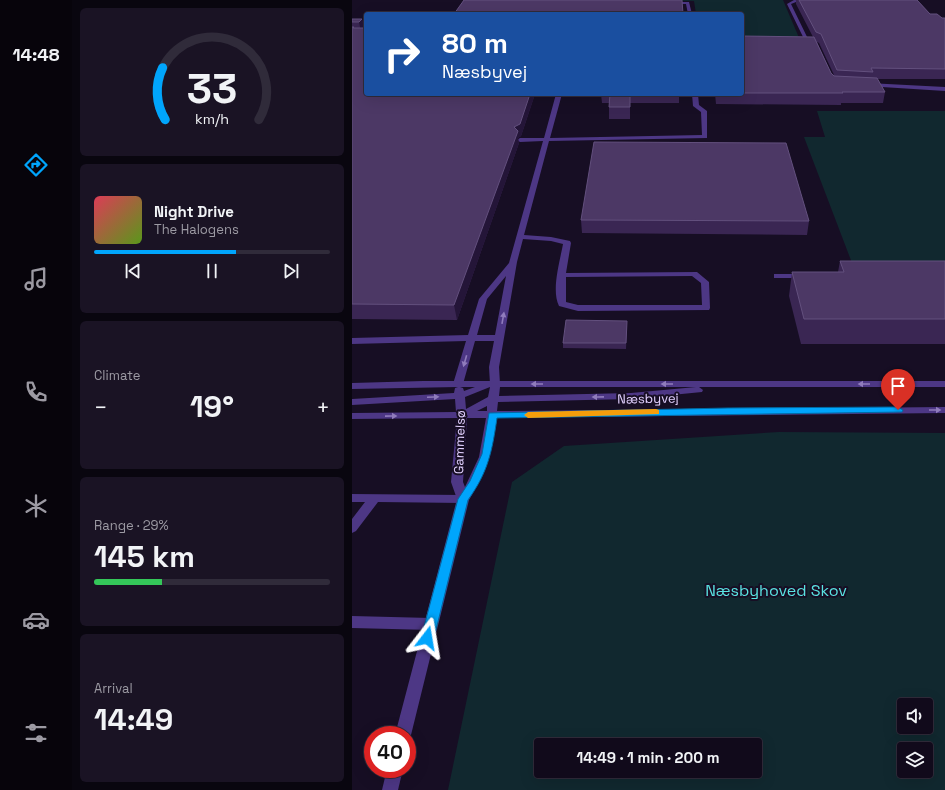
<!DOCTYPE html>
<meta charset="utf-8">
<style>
body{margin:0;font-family:"Space Grotesk",sans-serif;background:#1a1324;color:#f1f3f6;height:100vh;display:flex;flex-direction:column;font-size:15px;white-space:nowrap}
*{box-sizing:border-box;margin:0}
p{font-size:13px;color:#9c9aa3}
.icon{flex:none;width:22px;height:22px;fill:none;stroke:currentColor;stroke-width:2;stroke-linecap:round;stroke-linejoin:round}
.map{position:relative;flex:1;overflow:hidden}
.panel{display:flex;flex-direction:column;gap:8px;padding:8px;background:#09060f;width:280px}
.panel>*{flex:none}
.top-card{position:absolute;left:12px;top:12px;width:380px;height:84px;border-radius:4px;box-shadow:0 4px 16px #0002,0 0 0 1px #302b3a;background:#1a4fa0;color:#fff;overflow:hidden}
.controls{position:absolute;left:545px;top:698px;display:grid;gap:8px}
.controls a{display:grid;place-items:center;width:36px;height:36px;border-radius:4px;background:#110a1b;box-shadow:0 4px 16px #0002,0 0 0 1px #302b3a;font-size:20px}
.speed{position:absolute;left:12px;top:726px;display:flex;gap:8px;font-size:20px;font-weight:700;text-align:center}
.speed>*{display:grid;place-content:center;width:52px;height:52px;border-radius:50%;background:#110a1b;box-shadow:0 4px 16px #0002,0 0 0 1px #302b3a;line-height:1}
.speed .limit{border:6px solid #d22;background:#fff;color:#111}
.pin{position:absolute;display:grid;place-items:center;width:34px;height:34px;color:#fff;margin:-41px -17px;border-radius:50% 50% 50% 0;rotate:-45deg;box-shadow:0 0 4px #0007}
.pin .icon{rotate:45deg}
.me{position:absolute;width:44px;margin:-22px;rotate:14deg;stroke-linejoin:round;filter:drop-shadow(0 0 3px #0008)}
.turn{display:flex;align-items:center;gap:14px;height:84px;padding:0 12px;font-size:18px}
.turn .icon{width:52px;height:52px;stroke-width:2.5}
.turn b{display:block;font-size:28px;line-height:34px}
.big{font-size:30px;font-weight:700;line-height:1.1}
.panel .tile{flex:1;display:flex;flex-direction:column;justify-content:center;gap:6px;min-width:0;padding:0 14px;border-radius:6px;background:#1a1324}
.panel .dial{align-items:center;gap:0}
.dial svg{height:104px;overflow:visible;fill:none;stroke:#302b3a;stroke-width:7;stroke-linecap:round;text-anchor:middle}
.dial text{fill:#f1f3f6;stroke:none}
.song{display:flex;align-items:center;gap:12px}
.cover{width:48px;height:48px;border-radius:6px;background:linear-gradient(135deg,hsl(350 70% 55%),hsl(90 70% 35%))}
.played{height:4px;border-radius:2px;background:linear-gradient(90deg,#00a5fc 60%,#302b3a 60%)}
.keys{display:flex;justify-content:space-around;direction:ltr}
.heat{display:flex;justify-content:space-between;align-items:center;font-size:22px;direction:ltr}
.charge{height:6px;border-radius:3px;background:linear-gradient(90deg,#34c759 29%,#302b3a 0)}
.trip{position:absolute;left:182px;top:738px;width:228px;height:40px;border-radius:4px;background:#110a1b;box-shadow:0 4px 16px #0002,0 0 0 1px #302b3a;font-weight:700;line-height:40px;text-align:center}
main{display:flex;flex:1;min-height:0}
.menu{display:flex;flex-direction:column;width:72px;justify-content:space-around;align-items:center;background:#07040b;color:#9c9aa3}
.menu .icon{width:28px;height:28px}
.menu .on{color:#00a5fc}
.menu b{font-size:18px;color:#f1f3f6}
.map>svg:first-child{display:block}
.green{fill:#11282f;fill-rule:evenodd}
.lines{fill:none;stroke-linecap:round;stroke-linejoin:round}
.service{fill:#4d3785;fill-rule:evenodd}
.tertiary{fill:#4d3785;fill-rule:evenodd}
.wall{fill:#3a2653;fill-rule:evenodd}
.shaded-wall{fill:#241538}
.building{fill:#4c3865;stroke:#63507e}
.oneway{fill:#907cbc}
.route{fill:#00a5fc;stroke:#006ba4}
.slow{fill:#f59e0b}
.labels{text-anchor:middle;stroke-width:4;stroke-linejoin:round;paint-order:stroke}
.street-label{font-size:13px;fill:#e2d1ff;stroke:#170e24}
.near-park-label{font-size:16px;fill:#5ae3e2;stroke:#170e24}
</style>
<main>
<nav class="menu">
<b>14:48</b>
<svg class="icon on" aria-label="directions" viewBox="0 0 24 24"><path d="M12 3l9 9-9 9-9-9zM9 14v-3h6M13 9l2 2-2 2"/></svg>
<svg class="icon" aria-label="music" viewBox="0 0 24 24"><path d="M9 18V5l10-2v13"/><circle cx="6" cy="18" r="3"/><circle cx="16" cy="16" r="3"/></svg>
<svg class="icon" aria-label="phone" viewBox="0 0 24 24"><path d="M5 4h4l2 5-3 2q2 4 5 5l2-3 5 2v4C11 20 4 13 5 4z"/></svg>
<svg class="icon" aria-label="climate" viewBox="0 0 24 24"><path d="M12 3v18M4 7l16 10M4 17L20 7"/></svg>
<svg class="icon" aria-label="car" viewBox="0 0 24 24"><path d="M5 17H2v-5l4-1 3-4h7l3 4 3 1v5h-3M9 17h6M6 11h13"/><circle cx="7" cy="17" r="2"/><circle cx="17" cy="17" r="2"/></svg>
<svg class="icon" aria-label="filters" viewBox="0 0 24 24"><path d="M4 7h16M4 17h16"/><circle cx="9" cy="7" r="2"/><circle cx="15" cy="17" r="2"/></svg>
</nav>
<section class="panel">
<div class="tile dial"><svg viewBox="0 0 100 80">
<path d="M14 69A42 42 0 1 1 86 69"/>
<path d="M14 69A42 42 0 0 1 12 29" stroke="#00a5fc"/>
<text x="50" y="56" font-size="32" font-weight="700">33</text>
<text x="50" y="72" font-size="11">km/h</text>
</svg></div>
<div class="tile">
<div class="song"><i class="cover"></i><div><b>Night Drive</b><p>The Halogens</p></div></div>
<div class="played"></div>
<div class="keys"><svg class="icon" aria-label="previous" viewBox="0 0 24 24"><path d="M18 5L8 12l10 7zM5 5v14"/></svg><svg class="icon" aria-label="pause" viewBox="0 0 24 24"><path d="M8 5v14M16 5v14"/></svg><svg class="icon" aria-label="next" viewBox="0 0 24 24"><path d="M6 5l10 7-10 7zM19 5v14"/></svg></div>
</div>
<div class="tile"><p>Climate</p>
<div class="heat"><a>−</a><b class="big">19°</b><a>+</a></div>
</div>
<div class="tile"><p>Range · 29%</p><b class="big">145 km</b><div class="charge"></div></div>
<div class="tile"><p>Arrival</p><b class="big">14:49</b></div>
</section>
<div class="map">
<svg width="593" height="790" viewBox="0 0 593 790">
<rect width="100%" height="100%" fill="#170e24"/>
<g class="green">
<path d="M274,0H431L448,40L390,39V14H344L342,1Z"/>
<path d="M465,111H593V263H500L452,137H473Z"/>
<path d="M427,432L593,433V790H96L160,482L212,446ZM552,705H574V727H552ZM189,745H403V771H189ZM552,749H574V771H552Z"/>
</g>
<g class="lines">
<g class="service">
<path d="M442,0L459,1L444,2L439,4L458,43L446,42L453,41L435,4Z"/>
<path d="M317,2H337L340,14H336L334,4H316Z"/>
<path d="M516,83L593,87V91L514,86L513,85Z"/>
<path d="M204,94H210L198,138L350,135L349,112L341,106L340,94H346L347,105L355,111V138L197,141L172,235L199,237L218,241L219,243L214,273L345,272L357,282L358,308L357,310L226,311L207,306C199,290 208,261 211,244L199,241L171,239L165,262L147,367L148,384L146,386L143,387L138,384L137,367L142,341H123L111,384L106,387L101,384L114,341L0,344V338L116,335L127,299L157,263L191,141L168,142L165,140L168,138H192ZM154,276L143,335H125L135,299ZM340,276L349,283L350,305H226L214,302V277Z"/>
<path d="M422,274H453L457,276L453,278H422Z"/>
<path d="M0,494L111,495L115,496L117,499L115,502L111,503L26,502L4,531L0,533V519L13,502H0Z"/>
<path d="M0,616L79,618L84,620L86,624L84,628L79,630L0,628Z"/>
</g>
<g class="tertiary">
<path d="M71,381H593V387H347L351,390L350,392L279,399L146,402L145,411L593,407V413L144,418C141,449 133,473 117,500L59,735L55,741V735H43L105,499L99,482L105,418L0,419V413L104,412L103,399L0,405V399L102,393L103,388L106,387L0,389V383ZM108,387H123L112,391L111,388ZM138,387L136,397L114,409L113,397ZM148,387H344L279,393L147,396ZM135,406V411H125ZM115,418H134L127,457L113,487L111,482Z"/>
<path d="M35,769H51L46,790H30Z"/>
</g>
</g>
<g class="wall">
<path d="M112,0L331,14H102Z"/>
<path d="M444,0H565L578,14L590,18H593V79H525L533,92L531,103H489V105L364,104L363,94L348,95L347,94H390V36L461,37L444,4ZM465,42L467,43L482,75L479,73Z"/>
<path d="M0,19H10L12,28L14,94H183L169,136L166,138L167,143L105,320L0,319Z"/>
<path d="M249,94H339V95H327V103H278V119H257V103H250Z"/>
<path d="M229,220L457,221L455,235L230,233Z"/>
<path d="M488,261H593V344H449L437,296L440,272H486Z"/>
<path d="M275,326L274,349L211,348V343Z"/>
</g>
<g class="shaded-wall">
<path d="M10,19L12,28L9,32L7,22Z"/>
<path d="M178,94H183L169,136L166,138L167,143L105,320L102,305L162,127Z"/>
</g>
<g class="building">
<path d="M112,0H330L331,14H247L248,12H206L205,14H102Z"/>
<path d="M447,0H565L578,14H585L590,18H593V69L519,68L521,72L485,70L469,34L464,32Z"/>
<path d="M0,19H10L7,22H0Z"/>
<path d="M0,27H2L1,28H14V94H178L168,124L162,127L166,131L102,305L0,304Z"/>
<path d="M390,36L462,37L479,73L482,76L525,78L533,92H490L491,93H390Z"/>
<path d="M258,94H278V107H257Z"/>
<path d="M242,142L434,143L457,221L229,220Z"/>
<path d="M488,261H593V319H452L440,272H492Z"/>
<path d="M214,320L275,321L274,343H211Z"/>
</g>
<defs><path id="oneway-solid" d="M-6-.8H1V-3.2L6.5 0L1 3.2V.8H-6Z"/></defs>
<g class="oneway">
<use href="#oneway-solid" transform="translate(151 318) rotate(-80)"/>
<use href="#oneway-solid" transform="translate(113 361) rotate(106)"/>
<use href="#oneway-solid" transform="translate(185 384) rotate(180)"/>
<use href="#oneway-solid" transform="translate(315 384) rotate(180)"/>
<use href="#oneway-solid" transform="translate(512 384) rotate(180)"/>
<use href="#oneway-solid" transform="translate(81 397) rotate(-2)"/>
<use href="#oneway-solid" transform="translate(246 397) rotate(179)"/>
<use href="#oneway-solid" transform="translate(583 410)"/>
<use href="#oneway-solid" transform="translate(39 416) rotate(-1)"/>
</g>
<path class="route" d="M546,407L551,410L550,412L145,418C140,452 136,472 116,500L82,638L80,641L75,643L71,641L69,638L106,499L118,481L130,454L137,413L376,408Z"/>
<path class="slow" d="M304,409L307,410V414L176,418L172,415L176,412Z"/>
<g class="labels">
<g class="street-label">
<text transform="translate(296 398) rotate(-1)" y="5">Næsbyvej</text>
<text transform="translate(107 442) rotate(-88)" y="5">Gammelsø</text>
</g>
<g class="near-park-label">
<text x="424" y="596">Næsbyhoved Skov</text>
</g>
</g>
</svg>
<div class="controls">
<a><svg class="icon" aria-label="sound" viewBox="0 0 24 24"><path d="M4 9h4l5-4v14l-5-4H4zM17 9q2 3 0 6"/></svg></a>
<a><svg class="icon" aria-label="layers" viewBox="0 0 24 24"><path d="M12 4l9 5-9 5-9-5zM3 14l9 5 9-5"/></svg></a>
</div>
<div class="speed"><div class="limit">40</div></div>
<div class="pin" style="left:546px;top:410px;background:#d93025"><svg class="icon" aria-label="arrive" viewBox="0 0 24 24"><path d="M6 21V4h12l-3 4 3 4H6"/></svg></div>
<svg class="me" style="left:75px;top:638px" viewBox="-20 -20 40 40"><path d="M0-17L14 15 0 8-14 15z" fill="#00a5fc" stroke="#fff" stroke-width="4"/></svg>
<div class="trip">14:49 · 1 min · 200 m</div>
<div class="top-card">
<div class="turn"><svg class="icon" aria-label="right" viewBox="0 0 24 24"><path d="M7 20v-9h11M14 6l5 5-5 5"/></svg><div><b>80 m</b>Næsbyvej</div></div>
</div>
</div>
</main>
